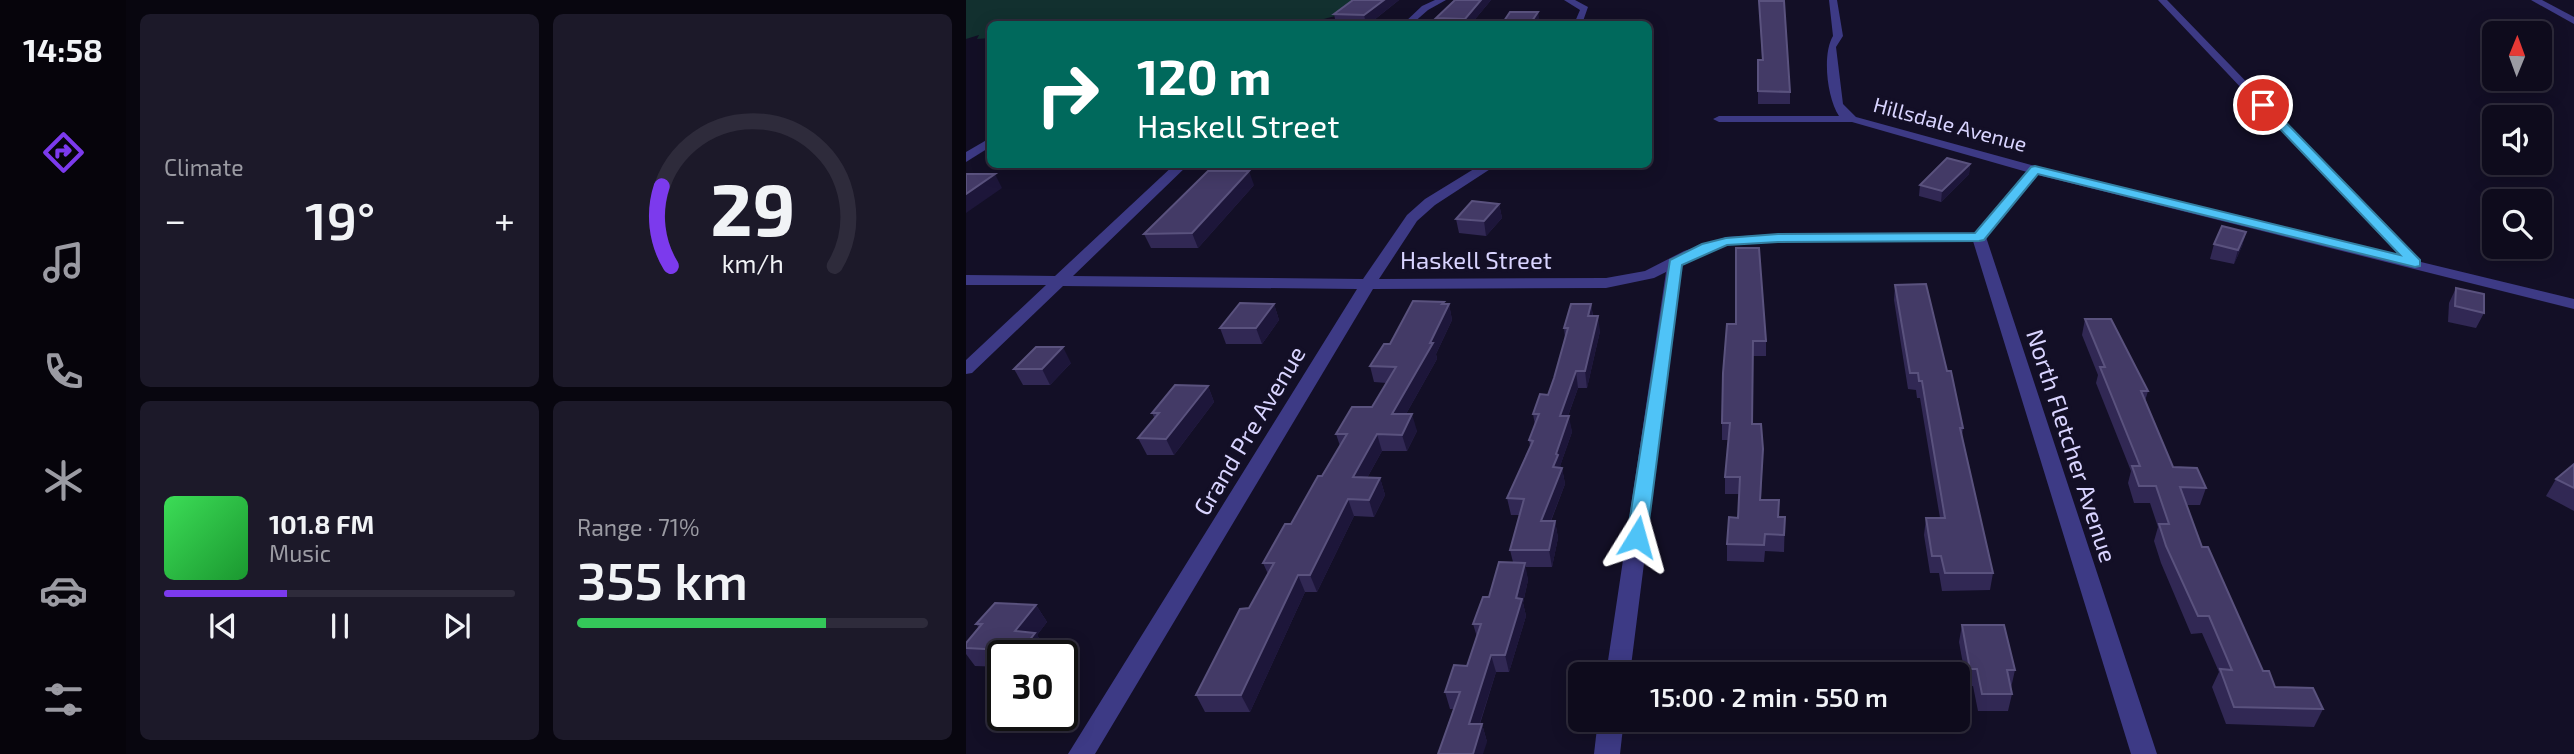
<!DOCTYPE html>
<meta charset="utf-8">
<style>
body{margin:0;font-family:"Exo 2",sans-serif;background:#1c1929;color:#f1f3f6;height:100vh;display:flex;flex-direction:column;font-size:26px;white-space:nowrap}
*{box-sizing:border-box;margin:0}
p{font-size:23px;color:#9b9ba3}
.icon{flex:none;width:38px;height:38px;fill:none;stroke:currentColor;stroke-width:2;stroke-linecap:round;stroke-linejoin:round}
.map{position:relative;flex:1;overflow:hidden}
.details{display:flex;flex-direction:column;gap:14px;padding:14px;background:#08060f;width:840px}
.details>*{flex:none}
.top-card{position:absolute;left:21px;top:21px;width:665px;height:147px;border-radius:10px;box-shadow:0 4px 18px #0003,0 0 0 2px #2e2b3b;background:#00695c;color:#fff;overflow:hidden}
.needle{width:46px;rotate:1deg}
.fabs{position:absolute;left:1516px;top:21px;display:grid;gap:14px}
.fabs a{display:grid;place-items:center;width:70px;height:70px;border-radius:10px;background:#0e0b1c;box-shadow:0 4px 18px #0003,0 0 0 2px #2e2b3b;font-size:35px}
.speed{position:absolute;left:21px;top:640px;display:flex;gap:14px;font-size:35px;font-weight:700;text-align:center}
.speed>*{display:grid;place-content:center;width:91px;height:91px;border-radius:50%;background:#0e0b1c;box-shadow:0 4px 18px #0003,0 0 0 2px #2e2b3b;line-height:1}
.speed .limit{border:4px solid #111;border-radius:10px;background:#fff;color:#111}
.pin{position:absolute;display:grid;place-items:center;width:60px;height:60px;color:#fff;margin:-30px;border:4px solid #fff;border-radius:50%;box-shadow:0 2px 7px #0007}
.me{position:absolute;width:77px;margin:-38px;rotate:8deg;stroke-linejoin:round;filter:drop-shadow(0 0 5px #0008)}
.turn{display:flex;align-items:center;gap:24px;height:147px;padding:0 35px;font-size:32px}
.turn .icon{width:91px;height:91px;stroke-width:2.5}
.turn b{display:block;font-size:49px;line-height:60px}
.big{font-size:52px;font-weight:600;line-height:1.1}
.details .widget{flex:1;display:flex;flex-direction:column;justify-content:center;gap:10px;min-width:0;padding:0 24px;border-radius:10px;background:#1c1929}
.details .dial{align-items:center;gap:0}
.dial svg{height:182px;overflow:visible;fill:none;stroke:#2e2b3b;stroke-width:7;stroke-linecap:round;text-anchor:middle}
.dial text{fill:#f1f3f6;stroke:none}
.song{display:flex;align-items:center;gap:21px}
.cover{width:84px;height:84px;border-radius:10px;background:linear-gradient(135deg,hsl(130 70% 55%),hsl(130 70% 35%))}
.played{height:7px;border-radius:4px;background:linear-gradient(90deg,#7c3aed 35%,#2e2b3b 35%)}
.keys{display:flex;justify-content:space-around;direction:ltr}
.heat{display:flex;justify-content:space-between;align-items:center;font-size:38px;direction:ltr}
.charge{height:10px;border-radius:5px;background:linear-gradient(90deg,#34c759 71%,#2e2b3b 0)}
.details .tiles{flex:1;display:grid;gap:14px;grid-template-columns:repeat(2,1fr)}
.trip{position:absolute;left:602px;top:662px;width:402px;height:70px;border-radius:10px;background:#0e0b1c;box-shadow:0 4px 18px #0003,0 0 0 2px #2e2b3b;font-weight:600;line-height:70px;text-align:center}
main{display:flex;flex:1;min-height:0}
.menu{display:flex;flex-direction:column;width:126px;justify-content:space-around;align-items:center;background:#06040b;color:#9b9ba3}
.menu .icon{width:49px;height:49px}
.menu .current{color:#7c3aed}
.menu b{font-size:32px;color:#f1f3f6}
.map>svg:first-child{display:block}
.green{fill:#12302f}
.lines{fill:none;stroke-linecap:round;stroke-linejoin:round}
.minor{fill:#3d3a85;fill-rule:evenodd}
.wall{fill:#312854}
.shaded-wall{fill:#1d163a}
.building{fill:#433a66;stroke:#5a527e;stroke-width:2}
.route{fill:#4fc3f7;stroke:#337fa1;stroke-width:2}
.labels{text-anchor:middle;stroke-width:7;stroke-linejoin:round;paint-order:stroke}
.far-street-label{font-size:21px;fill:#d9d4ff;stroke:#130f26}
.street-label{font-size:24px;fill:#d9d4ff;stroke:#130f26}
</style>
<main>
<nav class="menu">
<b>14:58</b>
<svg class="icon current" aria-label="directions" viewBox="0 0 24 24"><path d="M12 3l9 9-9 9-9-9zM9 14v-3h6M13 9l2 2-2 2"/></svg>
<svg class="icon" aria-label="music" viewBox="0 0 24 24"><path d="M9 18V5l10-2v13"/><circle cx="6" cy="18" r="3"/><circle cx="16" cy="16" r="3"/></svg>
<svg class="icon" aria-label="phone" viewBox="0 0 24 24"><path d="M5 4h4l2 5-3 2q2 4 5 5l2-3 5 2v4C11 20 4 13 5 4z"/></svg>
<svg class="icon" aria-label="climate" viewBox="0 0 24 24"><path d="M12 3v18M4 7l16 10M4 17L20 7"/></svg>
<svg class="icon" aria-label="car" viewBox="0 0 24 24"><path d="M5 17H2v-5l4-1 3-4h7l3 4 3 1v5h-3M9 17h6M6 11h13"/><circle cx="7" cy="17" r="2"/><circle cx="17" cy="17" r="2"/></svg>
<svg class="icon" aria-label="filters" viewBox="0 0 24 24"><path d="M4 7h16M4 17h16"/><circle cx="9" cy="7" r="2"/><circle cx="15" cy="17" r="2"/></svg>
</nav>
<section class="details">
<div class="tiles">
<div class="widget"><p>Climate</p>
<div class="heat"><a>−</a><b class="big">19°</b><a>+</a></div>
</div>
<div class="widget dial"><svg viewBox="0 0 100 80">
<path d="M14 69A42 42 0 1 1 86 69"/>
<path d="M14 69A42 42 0 0 1 10 34" stroke="#7c3aed"/>
<text x="50" y="56" font-size="32" font-weight="700">29</text>
<text x="50" y="72" font-size="11">km/h</text>
</svg></div>
<div class="widget">
<div class="song"><i class="cover"></i><div><b>101.8 FM</b><p>Music</p></div></div>
<div class="played"></div>
<div class="keys"><svg class="icon" aria-label="previous" viewBox="0 0 24 24"><path d="M18 5L8 12l10 7zM5 5v14"/></svg><svg class="icon" aria-label="pause" viewBox="0 0 24 24"><path d="M8 5v14M16 5v14"/></svg><svg class="icon" aria-label="next" viewBox="0 0 24 24"><path d="M6 5l10 7-10 7zM19 5v14"/></svg></div>
</div>
<div class="widget"><p>Range · 71%</p><b class="big">355 km</b><div class="charge"></div></div>
</div>
</section>
<div class="map">
<svg width="1608" height="754" viewBox="0 0 1608 754">
<rect width="100%" height="100%" fill="#130f26"/>
<path class="green" d="M0,0H395L369,16L339,24H24V38L11,39L13,35L0,39Z"/>
<g class="lines">
<g class="minor">
<path d="M469,0H480L462,10L446,24H437L456,6Z"/>
<path d="M598,0H609L622,7L616,24H608L614,10Z"/>
<path d="M863,0H871L877,36L870,47L877,104L890,117L1073,167L1434,256L1192,0H1201L1455,262L1608,299V309L1072,175L1020,237L1191,754H1165L1007,241L812,242L762,245L716,263L664,674H640L700,272L688,278L640,288L407,289L129,754H102L391,289L97,286L6,373L0,374V360L80,285H0V275L89,276L209,164H223L107,276L397,279L441,215L459,199L516,164H532L469,205L451,221L413,279L640,278L679,271L718,251L760,237L812,234L1009,233L1061,172L886,122H753L747,119L753,116H873C861,98 856,54 867,36Z"/>
<path d="M1565,0H1576L1608,17V24Z"/>
<path d="M24,138V147L0,162V152Z"/>
<path d="M632,719H658L654,754H628Z"/>
</g>
</g>
<g class="wall">
<path d="M387,0H433L403,24H370L368,14Z"/>
<path d="M525,0L505,24H471L470,18Z"/>
<path d="M793,1L824,92V104H792V60H796Z"/>
<path d="M1004,164L1003,174L975,202L953,196L954,185Z"/>
<path d="M288,185L232,248H185L178,234Z"/>
<path d="M533,204L536,218L520,236L493,233L490,219Z"/>
<path d="M1280,232L1276,246L1268,264L1244,259L1248,244Z"/>
<path d="M929,285L981,371L997,428L996,437L1027,573L1024,590L976,591L973,573H964L958,535L960,518H974L954,398H951L950,390L942,389L928,300Z"/>
<path d="M1490,288L1518,313L1510,328L1482,322L1483,303Z"/>
<path d="M478,302V304H483L486,320L470,354L471,359L440,414L451,431L441,451H416L401,478H414L419,495L408,517L388,516L351,592H339L284,712H239L230,695L283,608L302,574L297,563L325,524L374,446L370,434L406,407L421,383L408,382L404,366L424,344Z"/>
<path d="M308,304L313,320L296,344H260L254,328Z"/>
<path d="M625,304L627,316L634,331L621,388H612L602,416L606,432L594,466L596,468L599,484L585,521H589L592,538L586,567H559L562,580L557,603L560,616L543,672H530L514,724H516L521,742L488,709H484L479,692L501,666L511,637L507,624L523,597L547,562L544,550L554,515H545L541,498L564,446L563,440L569,425L567,414L582,395L588,378L599,338L598,328Z"/>
<path d="M1119,319L1182,391L1179,401L1207,467L1240,488L1234,505H1220L1236,547L1297,671L1309,687L1357,709L1348,727L1260,724L1246,687L1253,672L1236,633L1225,634L1195,563L1188,541L1192,527L1184,503H1168L1162,483L1165,471L1130,383L1132,375L1116,335Z"/>
<path d="M770,324L800,341V356H787V424L797,449L795,500L813,517H819L818,552L799,551L798,562L761,561V544L772,518L773,494H759V477L762,440H756V423Z"/>
<path d="M105,363L84,385H57L48,369Z"/>
<path d="M242,386L248,402L208,455H181L172,438L189,419L186,413Z"/>
<path d="M1608,464V511L1580,496L1590,479Z"/>
<path d="M70,605L81,622L71,635L81,650L76,656H37V667L9,666L0,654V643L13,628L10,624Z"/>
<path d="M996,625L1049,670L1045,688L1046,694L1042,711H1012L1007,686H1001L993,642Z"/>
</g>
<g class="shaded-wall">
<path d="M418,0H433L403,24H400L398,15Z"/>
<path d="M515,0H525L505,24H500L499,19Z"/>
<path d="M572,12L574,23L573,24H564Z"/>
<path d="M1004,164L1003,174L975,202L976,191Z"/>
<path d="M283,171L288,185L232,248L226,233Z"/>
<path d="M29,174L36,188L0,213V194Z"/>
<path d="M533,204L536,218L520,236L518,221Z"/>
<path d="M1280,232L1276,246L1268,264L1272,250Z"/>
<path d="M478,302L480,311L483,304L486,320L470,354L471,359L431,430L426,414L464,343Z"/>
<path d="M308,304L313,320L296,344L290,328Z"/>
<path d="M625,304L627,319L622,316Z"/>
<path d="M632,316L634,331L621,388L619,371Z"/>
<path d="M97,347L105,363L84,385L76,369Z"/>
<path d="M610,371L612,388L596,432L594,416Z"/>
<path d="M242,386L248,402L208,455L200,439Z"/>
<path d="M446,414L451,431L441,451L436,435Z"/>
<path d="M603,416L606,432L594,466L595,471L596,468L599,484L578,538L575,521L590,454Z"/>
<path d="M411,434L416,451L392,494L387,477Z"/>
<path d="M414,478L419,495L408,517L403,500Z"/>
<path d="M382,499L388,516L351,592L344,575Z"/>
<path d="M589,521L592,538L586,567L583,550Z"/>
<path d="M559,563L562,580L557,603L560,616L543,672L539,655Z"/>
<path d="M332,575L339,592L284,712L275,695Z"/>
<path d="M70,605L81,622L71,635L81,650L76,656H59L55,651L49,631Z"/>
<path d="M525,655L530,672L508,741L503,724Z"/>
<path d="M516,724L521,742L517,754H507Z"/>
</g>
<g class="building">
<path d="M387,0H418L398,15L368,14Z"/>
<path d="M489,0H515L499,19L470,18Z"/>
<path d="M793,1H818L824,92L792,91V60H797Z"/>
<path d="M544,12H572L564,24H536Z"/>
<path d="M981,158L1004,164L976,191L954,185Z"/>
<path d="M242,171H283L226,233L178,234Z"/>
<path d="M0,174H29L0,194Z"/>
<path d="M506,201L533,204L518,221L490,219Z"/>
<path d="M1256,226L1280,232L1272,250L1248,244Z"/>
<path d="M770,248H793L800,341H787L786,424H795L797,449L794,500H813L812,517H819L818,535L799,534L798,545L761,544L763,517L772,518L774,477H759L764,423H756L757,373L761,324H770Z"/>
<path d="M960,284L981,371H985L997,428H994L1027,573H979L975,556H966L960,518H979L956,381H953L952,373H944L929,285Z"/>
<path d="M1490,288L1518,294V313L1489,306Z"/>
<path d="M447,301L478,302L476,304H483L464,343H467L426,414H446L436,435L411,434L387,477L414,478L403,500L382,499L344,575H332L275,695H230L274,609L283,608L308,563H297L319,524H325L352,476H356L381,434H370L386,407H406L430,367L404,366L418,344H424Z"/>
<path d="M274,303L308,304L290,328H254Z"/>
<path d="M605,304H625L622,316H632L619,371H610L594,416H603L590,454L592,455L587,467L596,468L575,521H589L583,550H544L558,499L541,498L567,441L563,440L573,414H567L574,394L582,395L588,378L602,328H598Z"/>
<path d="M1119,319H1145L1182,391H1175L1207,467L1231,468L1240,488L1214,487L1236,547H1242L1297,671H1303L1309,687L1347,688L1357,709L1268,707L1254,669L1266,670L1243,616H1232L1200,546L1193,524H1203L1190,486H1173L1166,466H1174L1134,367H1139Z"/>
<path d="M70,347H97L76,369H48Z"/>
<path d="M209,385L242,386L200,439L172,438L193,413H186Z"/>
<path d="M1608,464V488L1590,479Z"/>
<path d="M533,562L559,563L550,598L556,599L539,655H525L503,724H516L507,754H472L494,692H479L488,665L501,666L515,624H507L517,597H523Z"/>
<path d="M29,603L70,605L49,631L69,633L55,651L0,648V643L16,624H10Z"/>
<path d="M996,625H1038L1049,670H1041L1046,694H1016L1011,669H1004Z"/>
</g>
<path class="route" d="M1294,103H1301L1454,260V266L1449,267L1072,174L1018,240L1013,241L812,242L761,245L716,265L681,537L678,542H664L661,537L704,260L736,244L760,238L812,234L1009,233L1065,167L1069,166L1434,255L1294,108Z"/>
<g class="labels">
<g class="far-street-label">
<text transform="translate(984 125) rotate(15)" y="7">Hillsdale Avenue</text>
</g>
<g class="street-label">
<text x="510" y="269">Haskell Street</text>
<text transform="translate(284 431) rotate(-59)" y="8">Grand Pre Avenue</text>
<text transform="translate(1105 446) rotate(72)" y="8">North Fletcher Avenue</text>
</g>
</g>
</svg>
<div class="fabs">
<a><svg class="needle" viewBox="-14 -14 28 28"><path d="M0-13l5 13h-10z" fill="#e53935"/><path d="M0 13l5-13h-10z" fill="#9b9ba3"/></svg></a>
<a><svg class="icon" aria-label="sound" viewBox="0 0 24 24"><path d="M4 9h4l5-4v14l-5-4H4zM17 9q2 3 0 6"/></svg></a>
<a><svg class="icon" aria-label="search" viewBox="0 0 24 24"><circle cx="10" cy="10" r="6"/><path d="M15 15l6 6"/></svg></a>
</div>
<div class="speed"><div class="limit">30</div></div>
<div class="pin" style="left:1297px;top:105px;background:#d93025"><svg class="icon" aria-label="arrive" viewBox="0 0 24 24"><path d="M6 21V4h12l-3 4 3 4H6"/></svg></div>
<svg class="me" style="left:671px;top:537px" viewBox="-20 -20 40 40"><path d="M0-17L14 15 0 8-14 15z" fill="#4fc3f7" stroke="#fff" stroke-width="4"/></svg>
<div class="trip">15:00 · 2 min · 550 m</div>
<div class="top-card">
<div class="turn"><svg class="icon" aria-label="right" viewBox="0 0 24 24"><path d="M7 20v-9h11M14 6l5 5-5 5"/></svg><div><b>120 m</b>Haskell Street</div></div>
</div>
</div>
</main>
